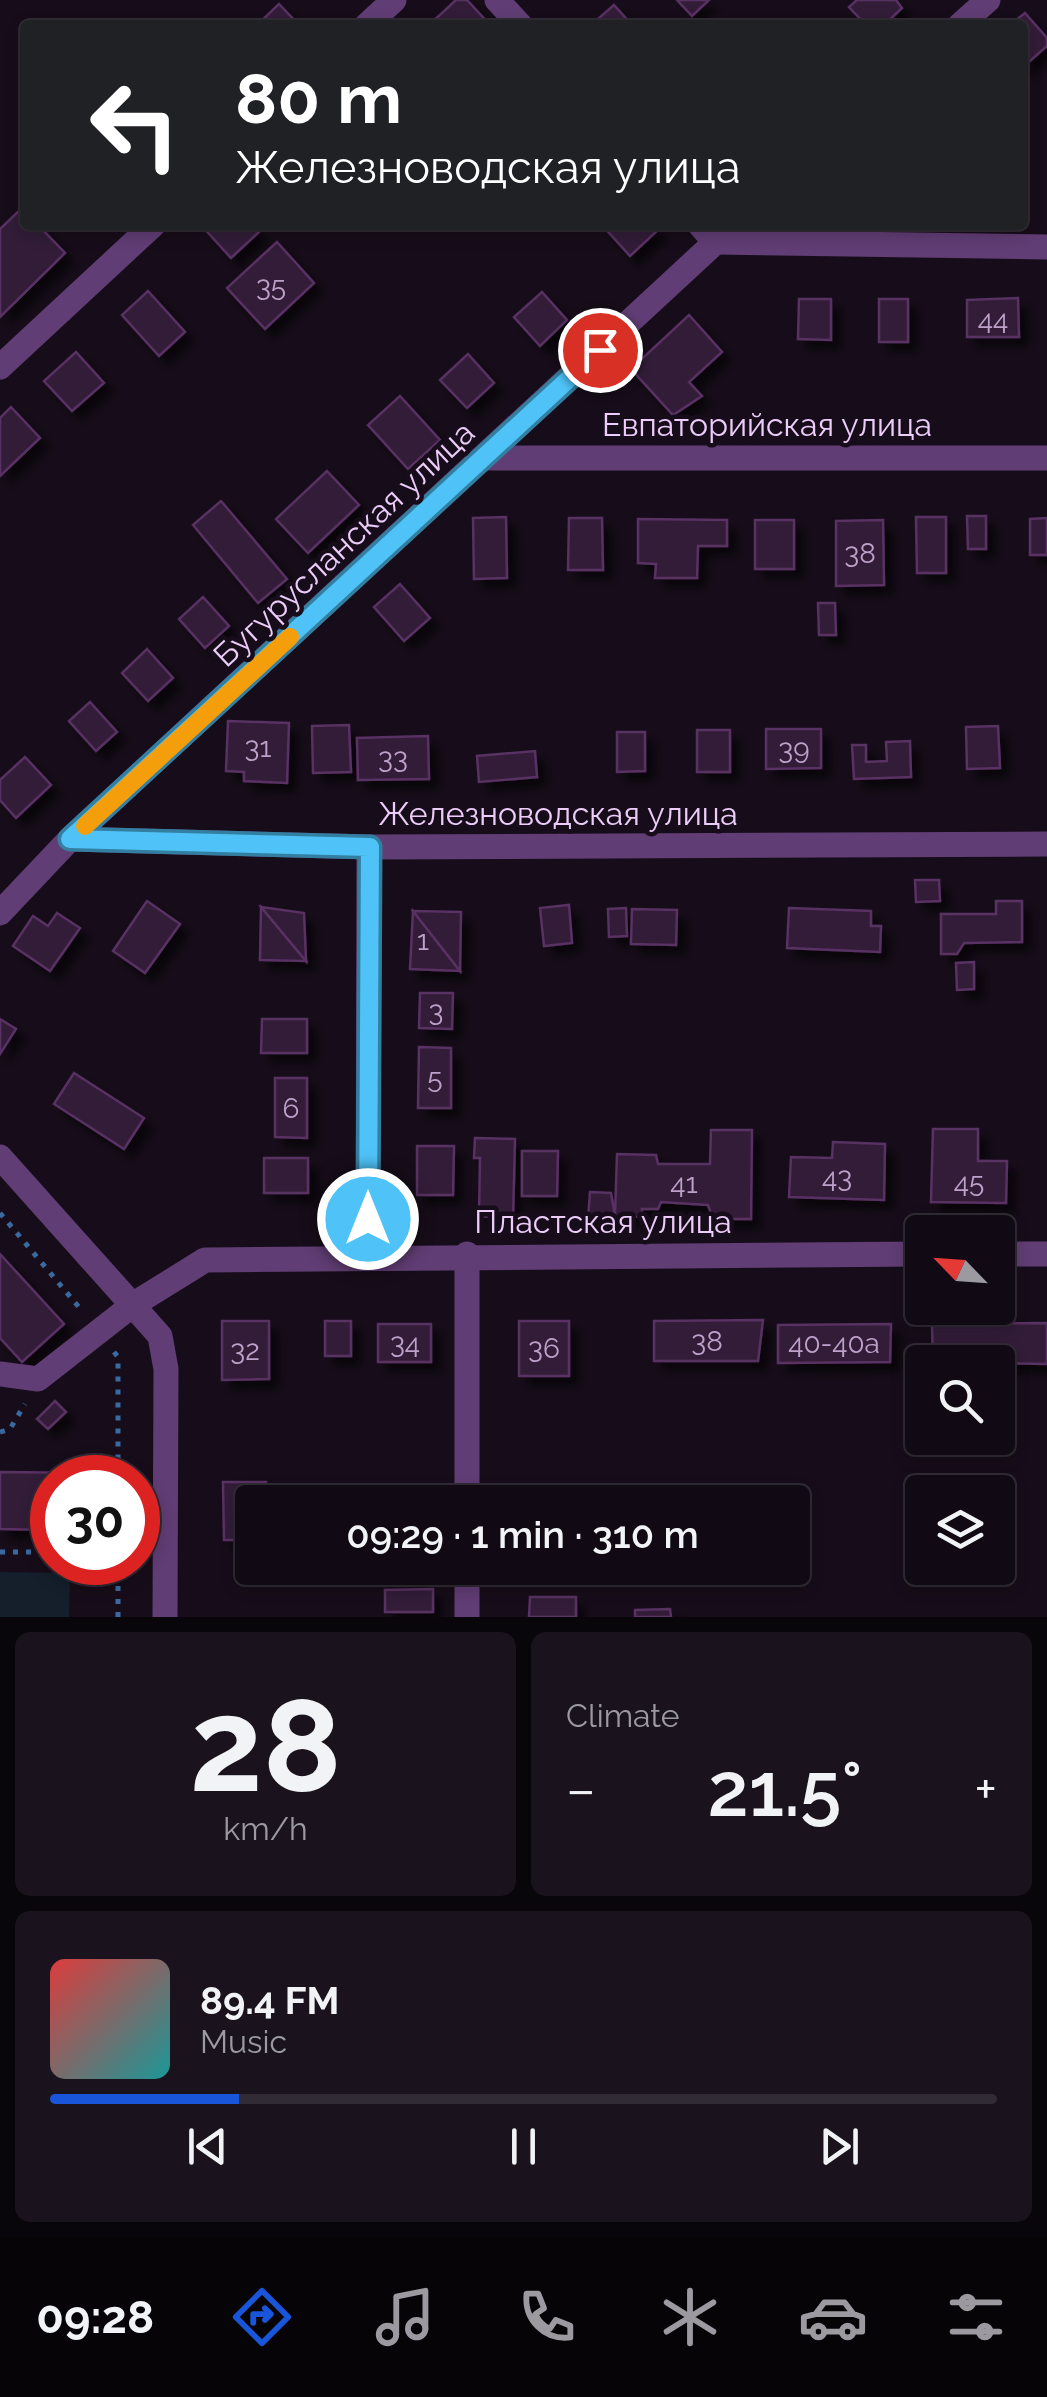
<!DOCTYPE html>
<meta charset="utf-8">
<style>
body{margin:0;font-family:Raleway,sans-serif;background:#1a131d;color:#f1f3f6;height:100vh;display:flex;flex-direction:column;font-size:38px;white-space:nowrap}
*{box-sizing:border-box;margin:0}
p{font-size:32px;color:#9c9aa0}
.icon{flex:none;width:55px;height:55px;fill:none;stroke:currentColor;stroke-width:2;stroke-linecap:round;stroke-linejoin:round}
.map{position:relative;height:1617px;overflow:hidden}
.panel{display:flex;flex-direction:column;gap:15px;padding:15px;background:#09060b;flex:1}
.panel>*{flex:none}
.hud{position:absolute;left:20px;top:20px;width:1008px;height:210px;border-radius:10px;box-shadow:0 5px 15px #0003,0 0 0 2px #302b34;background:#202124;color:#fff;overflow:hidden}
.needle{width:65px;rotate:295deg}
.fabs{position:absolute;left:905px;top:1215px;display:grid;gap:20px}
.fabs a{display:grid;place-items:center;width:110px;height:110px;border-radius:10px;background:#110a14;box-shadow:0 5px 15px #0003,0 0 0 2px #302b34;font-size:50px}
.speed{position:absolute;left:30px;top:1455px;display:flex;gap:20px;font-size:50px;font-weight:700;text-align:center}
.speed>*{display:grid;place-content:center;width:130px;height:130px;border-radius:50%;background:#110a14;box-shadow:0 5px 15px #0003,0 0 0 2px #302b34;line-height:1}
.speed .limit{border:15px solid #d22;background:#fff;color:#111}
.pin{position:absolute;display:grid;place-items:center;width:85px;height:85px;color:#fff;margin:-42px;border:5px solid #fff;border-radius:50%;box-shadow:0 2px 10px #0007}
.me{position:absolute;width:110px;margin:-55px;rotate:0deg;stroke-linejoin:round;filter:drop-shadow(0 0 8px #0008)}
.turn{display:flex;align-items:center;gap:35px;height:210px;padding:0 50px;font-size:45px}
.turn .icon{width:130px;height:130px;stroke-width:2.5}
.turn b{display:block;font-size:70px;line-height:85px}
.big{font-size:75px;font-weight:600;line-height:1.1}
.panel .widget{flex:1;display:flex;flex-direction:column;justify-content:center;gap:15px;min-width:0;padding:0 35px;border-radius:15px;background:#1a131d}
.panel .dial{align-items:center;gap:0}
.dial b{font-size:130px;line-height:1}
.song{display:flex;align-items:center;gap:30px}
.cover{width:120px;height:120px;border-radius:15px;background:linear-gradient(135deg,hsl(0 70% 55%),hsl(180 70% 35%))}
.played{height:10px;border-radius:5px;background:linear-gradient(90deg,#1955d8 20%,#302b34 20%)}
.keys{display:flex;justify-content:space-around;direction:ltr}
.heat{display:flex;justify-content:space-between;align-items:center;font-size:55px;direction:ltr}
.panel .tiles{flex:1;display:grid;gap:15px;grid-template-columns:1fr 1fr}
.widget:last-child{grid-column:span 2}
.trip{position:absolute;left:235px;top:1485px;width:575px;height:100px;border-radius:10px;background:#110a14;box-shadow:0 5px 15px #0003,0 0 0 2px #302b34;font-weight:600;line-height:100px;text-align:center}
.tab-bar{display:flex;height:160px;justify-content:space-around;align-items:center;background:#070408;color:#9c9aa0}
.tab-bar .icon{width:70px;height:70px}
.tab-bar .on{color:#1955d8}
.tab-bar b{font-size:45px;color:#f1f3f6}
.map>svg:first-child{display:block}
.green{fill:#141f2b}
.building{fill:#331b39;stroke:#583062;stroke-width:2.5;filter:url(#shadow)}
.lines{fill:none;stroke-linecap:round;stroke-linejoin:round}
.path{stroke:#3a6aa0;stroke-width:5;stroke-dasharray:5 8;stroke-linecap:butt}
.minor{stroke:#603d74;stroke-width:25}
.route-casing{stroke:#337fa1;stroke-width:25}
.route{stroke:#4fc3f7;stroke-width:18}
.slow{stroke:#f59e0b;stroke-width:18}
.labels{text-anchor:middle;stroke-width:9;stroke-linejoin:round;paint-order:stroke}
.number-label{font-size:28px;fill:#bea0c9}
.street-label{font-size:32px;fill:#ecccf9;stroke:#170d1a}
</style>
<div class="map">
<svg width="1047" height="1617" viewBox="0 0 1047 1617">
<defs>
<filter id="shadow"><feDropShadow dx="9" dy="9" stdDeviation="5" flood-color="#0009"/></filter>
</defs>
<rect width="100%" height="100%" fill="#170d1a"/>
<path class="green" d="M0,1572L70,1573L69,1617H0Z"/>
<g class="building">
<path d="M456,0H467L490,25H429Z"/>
<path d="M677,0H709L692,16Z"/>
<path d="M857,0H896L902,8L884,25H866L849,7Z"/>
<path d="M279,4L299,25H257Z"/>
<path d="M614,5L632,25H591Z"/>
<path d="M1025,13L1047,38V46L1022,68V25H1010Z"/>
<path d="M22,208L25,225H38L65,253L0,317V229Z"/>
<path d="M201,225H253L259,232L231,258Z"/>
<path d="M602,225H652L657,231L630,256Z"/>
<path d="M277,242L314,283L265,329L227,288Z"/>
<path d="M148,291L185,332L159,356L122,315Z"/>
<path d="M542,292L567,320L540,346L514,317Z"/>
<path d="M1018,298L1019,337H967V300Z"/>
<path d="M799,299H831V340L798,339Z"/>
<rect x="879" y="299" width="29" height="43"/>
<path d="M689,315L722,352L689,382L702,396L673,415L631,369Z"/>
<path d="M76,352L104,383L72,411L44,381Z"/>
<path d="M468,354L494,383L467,408L440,380Z"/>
<path d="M400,396L440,440L408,469L368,425Z"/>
<path d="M11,407L40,438L0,476V418Z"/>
<path d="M327,471L359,505L308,553L276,519Z"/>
<path d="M221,501L287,579L258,603L193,525Z"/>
<path d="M967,516H986V549H968Z"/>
<path d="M506,517L507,578L474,579L473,518Z"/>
<path d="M916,517H946V573H917Z"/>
<path d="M569,518H602L603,570H568Z"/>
<path d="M1047,518V555H1030V519Z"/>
<path d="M638,519L727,520V546H698L697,578H655L656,564L638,563Z"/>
<rect x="755" y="520" width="39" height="49"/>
<path d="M883,520L884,585L836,586V521Z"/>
<path d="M400,584L430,618L404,641L374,607Z"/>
<path d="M203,597L229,626L205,648L179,619Z"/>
<path d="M818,603H835L836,635H819Z"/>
<path d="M147,649L173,678L148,701L122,673Z"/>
<path d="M90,702L117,732L96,751L69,721Z"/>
<path d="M228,721L289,723L287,783L244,781V772L226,771Z"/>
<path d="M349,725L351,772L313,773L312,726Z"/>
<path d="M998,726L1000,768L967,769L966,727Z"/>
<path d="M766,729H821V768L766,769Z"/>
<rect x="697" y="730" width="33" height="42"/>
<path d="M617,732H645V771L617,772Z"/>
<path d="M428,736L429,779L358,780L357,738Z"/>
<path d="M910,741L911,777L854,779L852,745H866V762L887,761L886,742Z"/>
<path d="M535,751L537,777L479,782L477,756Z"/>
<path d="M25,757L51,785L16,818L0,800V780Z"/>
<path d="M915,880H939L940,901L916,902Z"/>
<path d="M147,901L180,924L145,973L113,951Z"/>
<path d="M996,901H1022V942L964,943L957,954H941V914H996Z"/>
<path d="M569,905L572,943L544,946L540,908Z"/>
<path d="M261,907L306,961L260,960Z"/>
<path d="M261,907L304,913L306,961Z"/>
<path d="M626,908L627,936L609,937L608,909Z"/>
<path d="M789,908L871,911V926H881L880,952L787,948Z"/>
<path d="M632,909L677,910L676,945L631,944Z"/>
<path d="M413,911L460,971L410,969Z"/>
<path d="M413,911L461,912L460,971Z"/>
<path d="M57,913L80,928L50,971L13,946L33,916L48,926Z"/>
<path d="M974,962V989L957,990L956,963Z"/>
<path d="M420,993H453L452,1029L419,1028Z"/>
<path d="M0,1019L16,1029L0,1054Z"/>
<path d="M262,1019H307V1053H261Z"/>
<path d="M419,1047L451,1048V1108H418Z"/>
<path d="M74,1073L144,1118L124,1149L54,1104Z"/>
<path d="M275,1078H307V1138L275,1137Z"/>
<path d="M933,1129H978V1161H1007L1006,1203L931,1202Z"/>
<path d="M711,1130H752L751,1219H713L708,1205L661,1202L658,1209H642V1217L615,1216L617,1154L656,1155L658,1164H710Z"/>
<path d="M475,1138L515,1139L513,1219L479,1216L480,1158H474Z"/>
<path d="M833,1142L885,1144L884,1200L789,1197L791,1157L832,1158Z"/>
<path d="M417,1146H454L453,1195H417Z"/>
<path d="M522,1151H558L557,1196H522Z"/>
<rect x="264" y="1158" width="44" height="35"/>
<path d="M590,1192L611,1193L615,1216L588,1219Z"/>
<path d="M0,1254L64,1324L22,1362L0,1338Z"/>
<path d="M763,1320L758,1361H654V1321Z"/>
<path d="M222,1321H269V1379L222,1380Z"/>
<rect x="325" y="1321" width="26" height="35"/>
<rect x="519" y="1321" width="50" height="55"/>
<path d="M1047,1323V1364L933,1362L932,1324Z"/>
<rect x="378" y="1324" width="53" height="38"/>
<path d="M891,1324L890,1362L778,1363V1325Z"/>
<path d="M55,1401L66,1412L48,1429L37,1419Z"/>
<path d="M0,1472L99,1473V1478H52V1530L0,1529Z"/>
<path d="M223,1482H266V1502H252V1540H224Z"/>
<rect x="391" y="1491" width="44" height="11"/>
<path d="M433,1589V1612H385V1590Z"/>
<path d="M530,1597H576V1617H529Z"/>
<path d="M670,1609L671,1617H635V1610Z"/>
</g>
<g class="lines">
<g class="path">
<path d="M0,1213L83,1312"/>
<path d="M114,1352L118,1357V1478"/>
<path d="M0,1432L10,1429L25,1404"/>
<path d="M0,1552H52"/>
<path d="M118,1617V1562"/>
</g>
<g class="minor">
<path d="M497,0L520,25"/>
<path d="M367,25L394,0"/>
<path d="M960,25L988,0"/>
<path d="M700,225L715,242L1047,247"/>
<path d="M0,367L153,225"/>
<path d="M486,458H1047"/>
<path d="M70,839L369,847L1047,844"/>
<path d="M0,913L70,839L734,225"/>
<path d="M0,1157L160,1336L166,1369L165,1617"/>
<path d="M467,1254V1502"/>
<path d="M998,1254H1047"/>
<path d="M368,1256L369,847"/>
<path d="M0,1374L38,1379L134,1304L205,1260L922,1254"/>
<path d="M467,1568V1617"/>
</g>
</g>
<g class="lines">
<defs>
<path id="route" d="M368,1219L370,847L70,839L600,350"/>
</defs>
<use href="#route" class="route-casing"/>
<use href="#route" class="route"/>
<path class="slow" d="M85,826L290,637"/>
</g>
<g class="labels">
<g class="number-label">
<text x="271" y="296">35</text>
<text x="993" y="329">44</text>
<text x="860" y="563">38</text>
<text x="258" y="757">31</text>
<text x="794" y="759">39</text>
<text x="393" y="768">33</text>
<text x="423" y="950">1</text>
<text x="436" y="1021">3</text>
<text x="435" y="1088">5</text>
<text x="291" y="1118">6</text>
<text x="837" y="1187">43</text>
<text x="969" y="1192">45</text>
<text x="684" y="1193">41</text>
<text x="707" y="1351">38</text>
<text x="405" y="1353">34</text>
<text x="834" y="1353">40-40а</text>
<text x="544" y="1358">36</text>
<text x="245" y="1360">32</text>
</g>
<g class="street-label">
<text x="767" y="436">Евпаторийская улица</text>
<text transform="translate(344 544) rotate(-43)" y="11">Бугурусланская улица</text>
<text x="558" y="825">Железноводская улица</text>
<text x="603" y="1233">Пластская улица</text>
</g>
</g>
</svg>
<div class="fabs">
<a><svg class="needle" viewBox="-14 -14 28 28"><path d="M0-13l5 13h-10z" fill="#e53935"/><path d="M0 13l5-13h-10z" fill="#9c9aa0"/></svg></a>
<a><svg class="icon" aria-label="search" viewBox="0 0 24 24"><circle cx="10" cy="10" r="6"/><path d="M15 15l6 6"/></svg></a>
<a><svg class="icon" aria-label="layers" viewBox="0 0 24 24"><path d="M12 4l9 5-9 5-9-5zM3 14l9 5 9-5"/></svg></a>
</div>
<div class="speed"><div class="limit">30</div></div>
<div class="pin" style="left:600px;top:350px;background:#d93025"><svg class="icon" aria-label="arrive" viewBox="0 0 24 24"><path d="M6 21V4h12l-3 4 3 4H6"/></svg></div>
<svg class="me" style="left:368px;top:1219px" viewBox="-20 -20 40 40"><circle r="17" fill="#4fc3f7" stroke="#fff" stroke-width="3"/><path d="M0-11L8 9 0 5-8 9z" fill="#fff"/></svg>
<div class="trip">09:29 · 1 min · 310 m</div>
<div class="hud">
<div class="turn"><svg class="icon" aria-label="left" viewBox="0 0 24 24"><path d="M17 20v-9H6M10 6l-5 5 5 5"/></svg><div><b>80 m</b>Железноводская улица</div></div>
</div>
</div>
<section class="panel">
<div class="tiles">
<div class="widget dial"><b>28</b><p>km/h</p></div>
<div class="widget"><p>Climate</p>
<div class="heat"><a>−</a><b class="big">21.5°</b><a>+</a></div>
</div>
<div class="widget">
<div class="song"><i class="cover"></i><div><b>89.4 FM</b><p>Music</p></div></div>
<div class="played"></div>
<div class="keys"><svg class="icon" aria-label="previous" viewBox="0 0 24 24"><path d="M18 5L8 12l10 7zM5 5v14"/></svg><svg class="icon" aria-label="pause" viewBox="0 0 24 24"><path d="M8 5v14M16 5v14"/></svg><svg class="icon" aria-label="next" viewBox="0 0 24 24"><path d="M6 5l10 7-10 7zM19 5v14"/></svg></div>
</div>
</div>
</section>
<nav class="tab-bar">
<b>09:28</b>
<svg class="icon on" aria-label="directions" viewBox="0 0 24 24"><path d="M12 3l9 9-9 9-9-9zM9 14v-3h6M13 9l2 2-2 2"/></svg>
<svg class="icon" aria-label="music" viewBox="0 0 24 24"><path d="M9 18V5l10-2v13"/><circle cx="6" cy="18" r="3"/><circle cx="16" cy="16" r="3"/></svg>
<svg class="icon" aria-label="phone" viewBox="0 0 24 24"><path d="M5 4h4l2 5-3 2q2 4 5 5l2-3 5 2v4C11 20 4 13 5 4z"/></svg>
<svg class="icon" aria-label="climate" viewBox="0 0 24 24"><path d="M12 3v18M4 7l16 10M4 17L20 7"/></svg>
<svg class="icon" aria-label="car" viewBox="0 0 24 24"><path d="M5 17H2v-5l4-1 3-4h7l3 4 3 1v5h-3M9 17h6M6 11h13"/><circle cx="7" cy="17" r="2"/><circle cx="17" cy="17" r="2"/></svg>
<svg class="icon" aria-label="filters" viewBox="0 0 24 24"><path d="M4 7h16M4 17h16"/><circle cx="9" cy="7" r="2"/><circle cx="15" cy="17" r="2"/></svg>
</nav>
